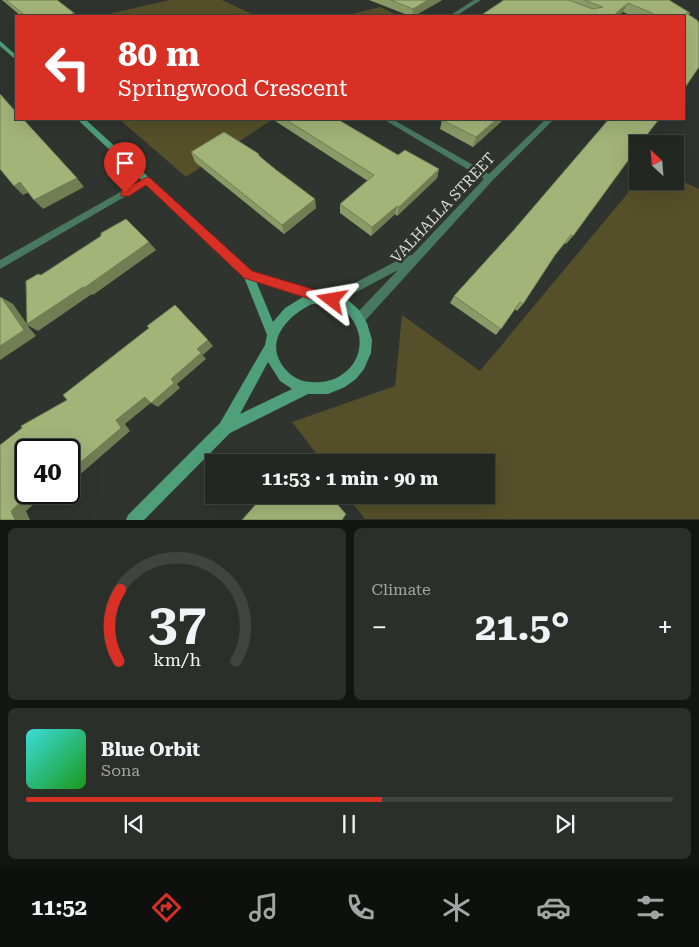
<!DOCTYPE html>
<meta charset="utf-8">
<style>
body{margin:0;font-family:"Roboto Serif",serif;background:#2b2f2a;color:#f1f3f6;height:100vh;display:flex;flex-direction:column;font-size:19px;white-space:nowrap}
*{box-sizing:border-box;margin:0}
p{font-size:16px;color:#a3a5a5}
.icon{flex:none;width:28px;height:28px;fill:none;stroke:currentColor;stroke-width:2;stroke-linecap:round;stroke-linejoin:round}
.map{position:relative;height:520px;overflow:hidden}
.sheet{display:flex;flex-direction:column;gap:8px;padding:8px;background:#131513;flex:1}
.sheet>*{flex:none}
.hud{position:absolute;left:15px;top:15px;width:670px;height:105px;border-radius:0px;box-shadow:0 5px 20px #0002,0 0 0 1px #404440;background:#d93025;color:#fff;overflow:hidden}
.needle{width:32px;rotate:334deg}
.controls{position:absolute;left:629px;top:135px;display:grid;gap:10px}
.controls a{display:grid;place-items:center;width:55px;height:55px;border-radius:0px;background:#232722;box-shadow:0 5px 20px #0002,0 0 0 1px #404440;font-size:25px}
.speed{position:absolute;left:15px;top:439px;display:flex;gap:10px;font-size:25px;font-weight:700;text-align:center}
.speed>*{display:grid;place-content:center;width:65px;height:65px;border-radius:50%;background:#232722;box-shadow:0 5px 20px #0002,0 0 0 1px #404440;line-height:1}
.speed .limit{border:2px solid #111;border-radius:8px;background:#fff;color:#111}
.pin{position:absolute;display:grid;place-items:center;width:42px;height:42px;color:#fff;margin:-51px -21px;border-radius:50% 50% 50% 0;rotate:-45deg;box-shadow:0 0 5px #0007}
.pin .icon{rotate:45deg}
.me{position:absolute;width:55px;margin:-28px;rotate:284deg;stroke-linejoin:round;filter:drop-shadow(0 0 4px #0008)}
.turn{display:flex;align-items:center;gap:18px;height:105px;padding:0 20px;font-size:22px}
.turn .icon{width:65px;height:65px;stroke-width:2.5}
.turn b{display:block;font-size:35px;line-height:42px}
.big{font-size:38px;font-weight:700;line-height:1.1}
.sheet .tile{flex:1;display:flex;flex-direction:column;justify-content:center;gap:8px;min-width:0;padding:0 18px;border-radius:8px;background:#2b2f2a}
.sheet .dial{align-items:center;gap:0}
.dial svg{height:130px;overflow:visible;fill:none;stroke:#404440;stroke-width:7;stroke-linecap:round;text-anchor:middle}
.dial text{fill:#f1f3f6;stroke:none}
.song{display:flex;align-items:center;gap:15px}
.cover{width:60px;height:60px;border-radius:8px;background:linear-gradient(135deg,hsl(180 70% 55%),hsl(120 70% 35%))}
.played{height:5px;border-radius:2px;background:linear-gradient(90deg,#d93025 55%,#404440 55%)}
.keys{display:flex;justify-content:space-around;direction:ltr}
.heat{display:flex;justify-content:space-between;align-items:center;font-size:28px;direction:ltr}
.sheet .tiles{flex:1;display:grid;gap:8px;grid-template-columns:1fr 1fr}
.tile:last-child{grid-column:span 2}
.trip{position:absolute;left:205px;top:454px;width:290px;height:50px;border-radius:0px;background:#232722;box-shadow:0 5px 20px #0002,0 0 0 1px #404440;font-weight:700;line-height:50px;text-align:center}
.dock{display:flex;height:80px;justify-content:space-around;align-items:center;background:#0e100e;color:#a3a5a5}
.dock .icon{width:35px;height:35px}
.dock .current{color:#d93025}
.dock b{font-size:22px;color:#f1f3f6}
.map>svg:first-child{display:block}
.green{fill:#555029}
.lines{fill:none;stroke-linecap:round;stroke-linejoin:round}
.street{fill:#487860;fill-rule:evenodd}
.secondary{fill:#4e9f7a;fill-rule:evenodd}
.wall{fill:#8b9b67}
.shaded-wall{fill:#717e54}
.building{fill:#a2b478;stroke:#717e54}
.route{fill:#d93025;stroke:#8d1f18}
.labels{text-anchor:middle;stroke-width:5;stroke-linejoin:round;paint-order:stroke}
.street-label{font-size:15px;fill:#d9ddd9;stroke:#2f342e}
</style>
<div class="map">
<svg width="699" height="520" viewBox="0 0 699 520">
<rect width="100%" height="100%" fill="#2f342e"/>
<g class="green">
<path d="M170,0H222L256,16H100Z"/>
<path d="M380,7L399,16H329H344Z"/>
<path d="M119,119H273L186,177Z"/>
<path d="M675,178L699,189V519H365L346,495H486V462H323L292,422L395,386L402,315L480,371L638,181H675Z"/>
</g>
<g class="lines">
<g class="street">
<path d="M474,0H481L456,16H449Z"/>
<path d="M383,119H392L489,174L546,119H554L493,180L363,323L359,324L355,323L353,319L355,315L398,270L336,303L332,305L328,303L327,300L328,297L406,256L412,255L484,179Z"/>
<path d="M147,177L150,178L151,180L150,182L0,269V260Z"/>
</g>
<g class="secondary">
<path d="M0,41L16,55V60L0,46Z"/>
<path d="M77,119H85L251,271L322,294L334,295L349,301L359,310L367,323L372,340L371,353L364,369L356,379L345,387L328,394H308L230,433L144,520H126L128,515L220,423L265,345L267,335L244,277ZM256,281L303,297L285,308L273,322ZM312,304C320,304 330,303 338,306C345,309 350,316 354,322C370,350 350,380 320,382C308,383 297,381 288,372C261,345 285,317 312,304ZM268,362L280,381L292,389L240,414Z"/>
</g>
</g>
<g class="wall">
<path d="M2,0H57L74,13L76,16H21Z"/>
<path d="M369,0H442L414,16H410Z"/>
<path d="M504,0H669L690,13L688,15L684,16H632L623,12L618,16H480Z"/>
<path d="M272,119H337L398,155L439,169L437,178L397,216L395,214L371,236L340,213V204L368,181Z"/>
<path d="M443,119H504L473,147L440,129L442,120Z"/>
<path d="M609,119H660L651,128L573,236L566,244L565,243L555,255L523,304L517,311L515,309L496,335L450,303L454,296L513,231Z"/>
<path d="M191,152L259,154L260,157L316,208L284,234L195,162Z"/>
</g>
<g class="shaded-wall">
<path d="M428,0H442L414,16H412L413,9Z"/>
<path d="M628,3L623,12L618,16H613Z"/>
<path d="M74,13L76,16H67Z"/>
<path d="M497,119H504L473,147L476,137Z"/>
<path d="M439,169L437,178L397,216L399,207Z"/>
<path d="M77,178L84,187L43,209L34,200Z"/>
<path d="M20,182L29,192L23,195L14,186Z"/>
<path d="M315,199L316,208L284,234L282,225Z"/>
<path d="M397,206L395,214L371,236L372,227Z"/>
<path d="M149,242L156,250L93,295L92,294L38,331L27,325L36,336L0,360L1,297L13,304L27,324Z"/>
<path d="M208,340L213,346L203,355L197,349Z"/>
<path d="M201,353L206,359L177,384L180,388L158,407L151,403L171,379Z"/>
<path d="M145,397L153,401L125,424L130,431L69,484V472L116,420Z"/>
<path d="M32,492H47L26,511L30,520H15L11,511Z"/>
</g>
<g class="building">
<path d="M6,0H57L74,13L67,16H26Z"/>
<path d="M391,0H428L413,9Z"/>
<path d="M504,0H568L593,9L603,7L584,0H669L690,13H686L697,20L699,23V67L684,89V16H656L652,13L628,3L613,16H480Z"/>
<path d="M0,94L16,112V119H23L77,178L34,200L20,182L14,186L0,169Z"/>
<path d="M285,119H337L398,155L405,150L439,169L399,207L397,206L372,227L340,204L374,175Z"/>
<path d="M443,119H497L476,137L442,120Z"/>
<path d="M609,119H659L640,144H638V147L573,236L571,235L555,255L523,304L520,302L501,329L454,296L513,231Z"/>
<path d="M224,132L259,154L258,155L275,169L315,199L282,225L191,152Z"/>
<path d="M126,219L149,242L84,288L83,287L27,324L26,281L38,274L41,275L101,236V233Z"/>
<path d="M1,297L24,330L0,346V298Z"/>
<path d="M175,305L208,340L197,349L201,353L171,379L174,383L151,403L145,397L116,420L121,428L69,472V450H26V492H32L11,511L15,520H0V445L22,428L21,426L67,400L63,395L149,328L147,326Z"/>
<path d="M296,458L300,462H293Z"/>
<path d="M264,495H329L346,514L342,520H242Z"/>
</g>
<path class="route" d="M147,177L150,178L252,271L336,296L338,300L336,304L332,306L244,278L146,185L129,196H121V191Z"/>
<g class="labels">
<g class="street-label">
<text transform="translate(443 208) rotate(-47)" y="5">VALHALLA STREET</text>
</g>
</g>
</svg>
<div class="controls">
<a><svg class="needle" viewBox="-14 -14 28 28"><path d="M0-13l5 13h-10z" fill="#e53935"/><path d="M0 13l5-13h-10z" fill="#a3a5a5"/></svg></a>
</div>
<div class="speed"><div class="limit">40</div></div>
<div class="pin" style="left:125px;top:193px;background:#d93025"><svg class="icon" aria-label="arrive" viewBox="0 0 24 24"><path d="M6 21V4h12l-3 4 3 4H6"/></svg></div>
<svg class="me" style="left:332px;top:300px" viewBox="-20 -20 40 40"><path d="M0-17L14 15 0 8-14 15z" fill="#d93025" stroke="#fff" stroke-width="4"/></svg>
<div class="trip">11:53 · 1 min · 90 m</div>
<div class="hud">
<div class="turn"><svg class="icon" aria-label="left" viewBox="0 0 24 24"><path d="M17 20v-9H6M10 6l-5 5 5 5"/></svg><div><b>80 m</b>Springwood Crescent</div></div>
</div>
</div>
<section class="sheet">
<div class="tiles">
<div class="tile dial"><svg viewBox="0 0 100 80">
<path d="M14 69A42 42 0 1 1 86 69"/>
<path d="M14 69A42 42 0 0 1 15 25" stroke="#d93025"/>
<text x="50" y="56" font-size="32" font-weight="700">37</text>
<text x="50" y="72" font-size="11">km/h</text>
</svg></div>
<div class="tile"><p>Climate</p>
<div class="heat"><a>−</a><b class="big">21.5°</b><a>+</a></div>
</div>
<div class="tile">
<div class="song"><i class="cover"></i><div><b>Blue Orbit</b><p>Sona</p></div></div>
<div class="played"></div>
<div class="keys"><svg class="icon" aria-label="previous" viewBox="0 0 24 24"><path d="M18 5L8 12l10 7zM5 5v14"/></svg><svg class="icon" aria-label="pause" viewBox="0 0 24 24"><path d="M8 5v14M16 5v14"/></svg><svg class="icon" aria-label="next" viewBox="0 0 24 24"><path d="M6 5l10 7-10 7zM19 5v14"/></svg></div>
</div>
</div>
</section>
<nav class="dock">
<b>11:52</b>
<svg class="icon current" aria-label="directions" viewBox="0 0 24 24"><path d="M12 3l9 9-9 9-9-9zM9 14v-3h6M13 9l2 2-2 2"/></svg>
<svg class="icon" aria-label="music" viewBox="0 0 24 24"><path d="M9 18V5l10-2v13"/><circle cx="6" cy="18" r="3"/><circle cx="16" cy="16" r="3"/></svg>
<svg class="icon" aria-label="phone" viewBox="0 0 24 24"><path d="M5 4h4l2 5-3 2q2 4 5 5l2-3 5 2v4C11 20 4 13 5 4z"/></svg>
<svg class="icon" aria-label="climate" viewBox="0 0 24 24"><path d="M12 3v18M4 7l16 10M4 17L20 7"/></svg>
<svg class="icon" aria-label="car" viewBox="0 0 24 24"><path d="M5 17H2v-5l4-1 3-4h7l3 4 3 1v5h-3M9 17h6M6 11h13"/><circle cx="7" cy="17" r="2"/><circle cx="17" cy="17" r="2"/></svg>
<svg class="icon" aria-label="filters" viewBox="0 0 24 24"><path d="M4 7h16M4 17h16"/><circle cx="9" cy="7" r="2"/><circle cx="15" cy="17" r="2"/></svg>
</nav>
